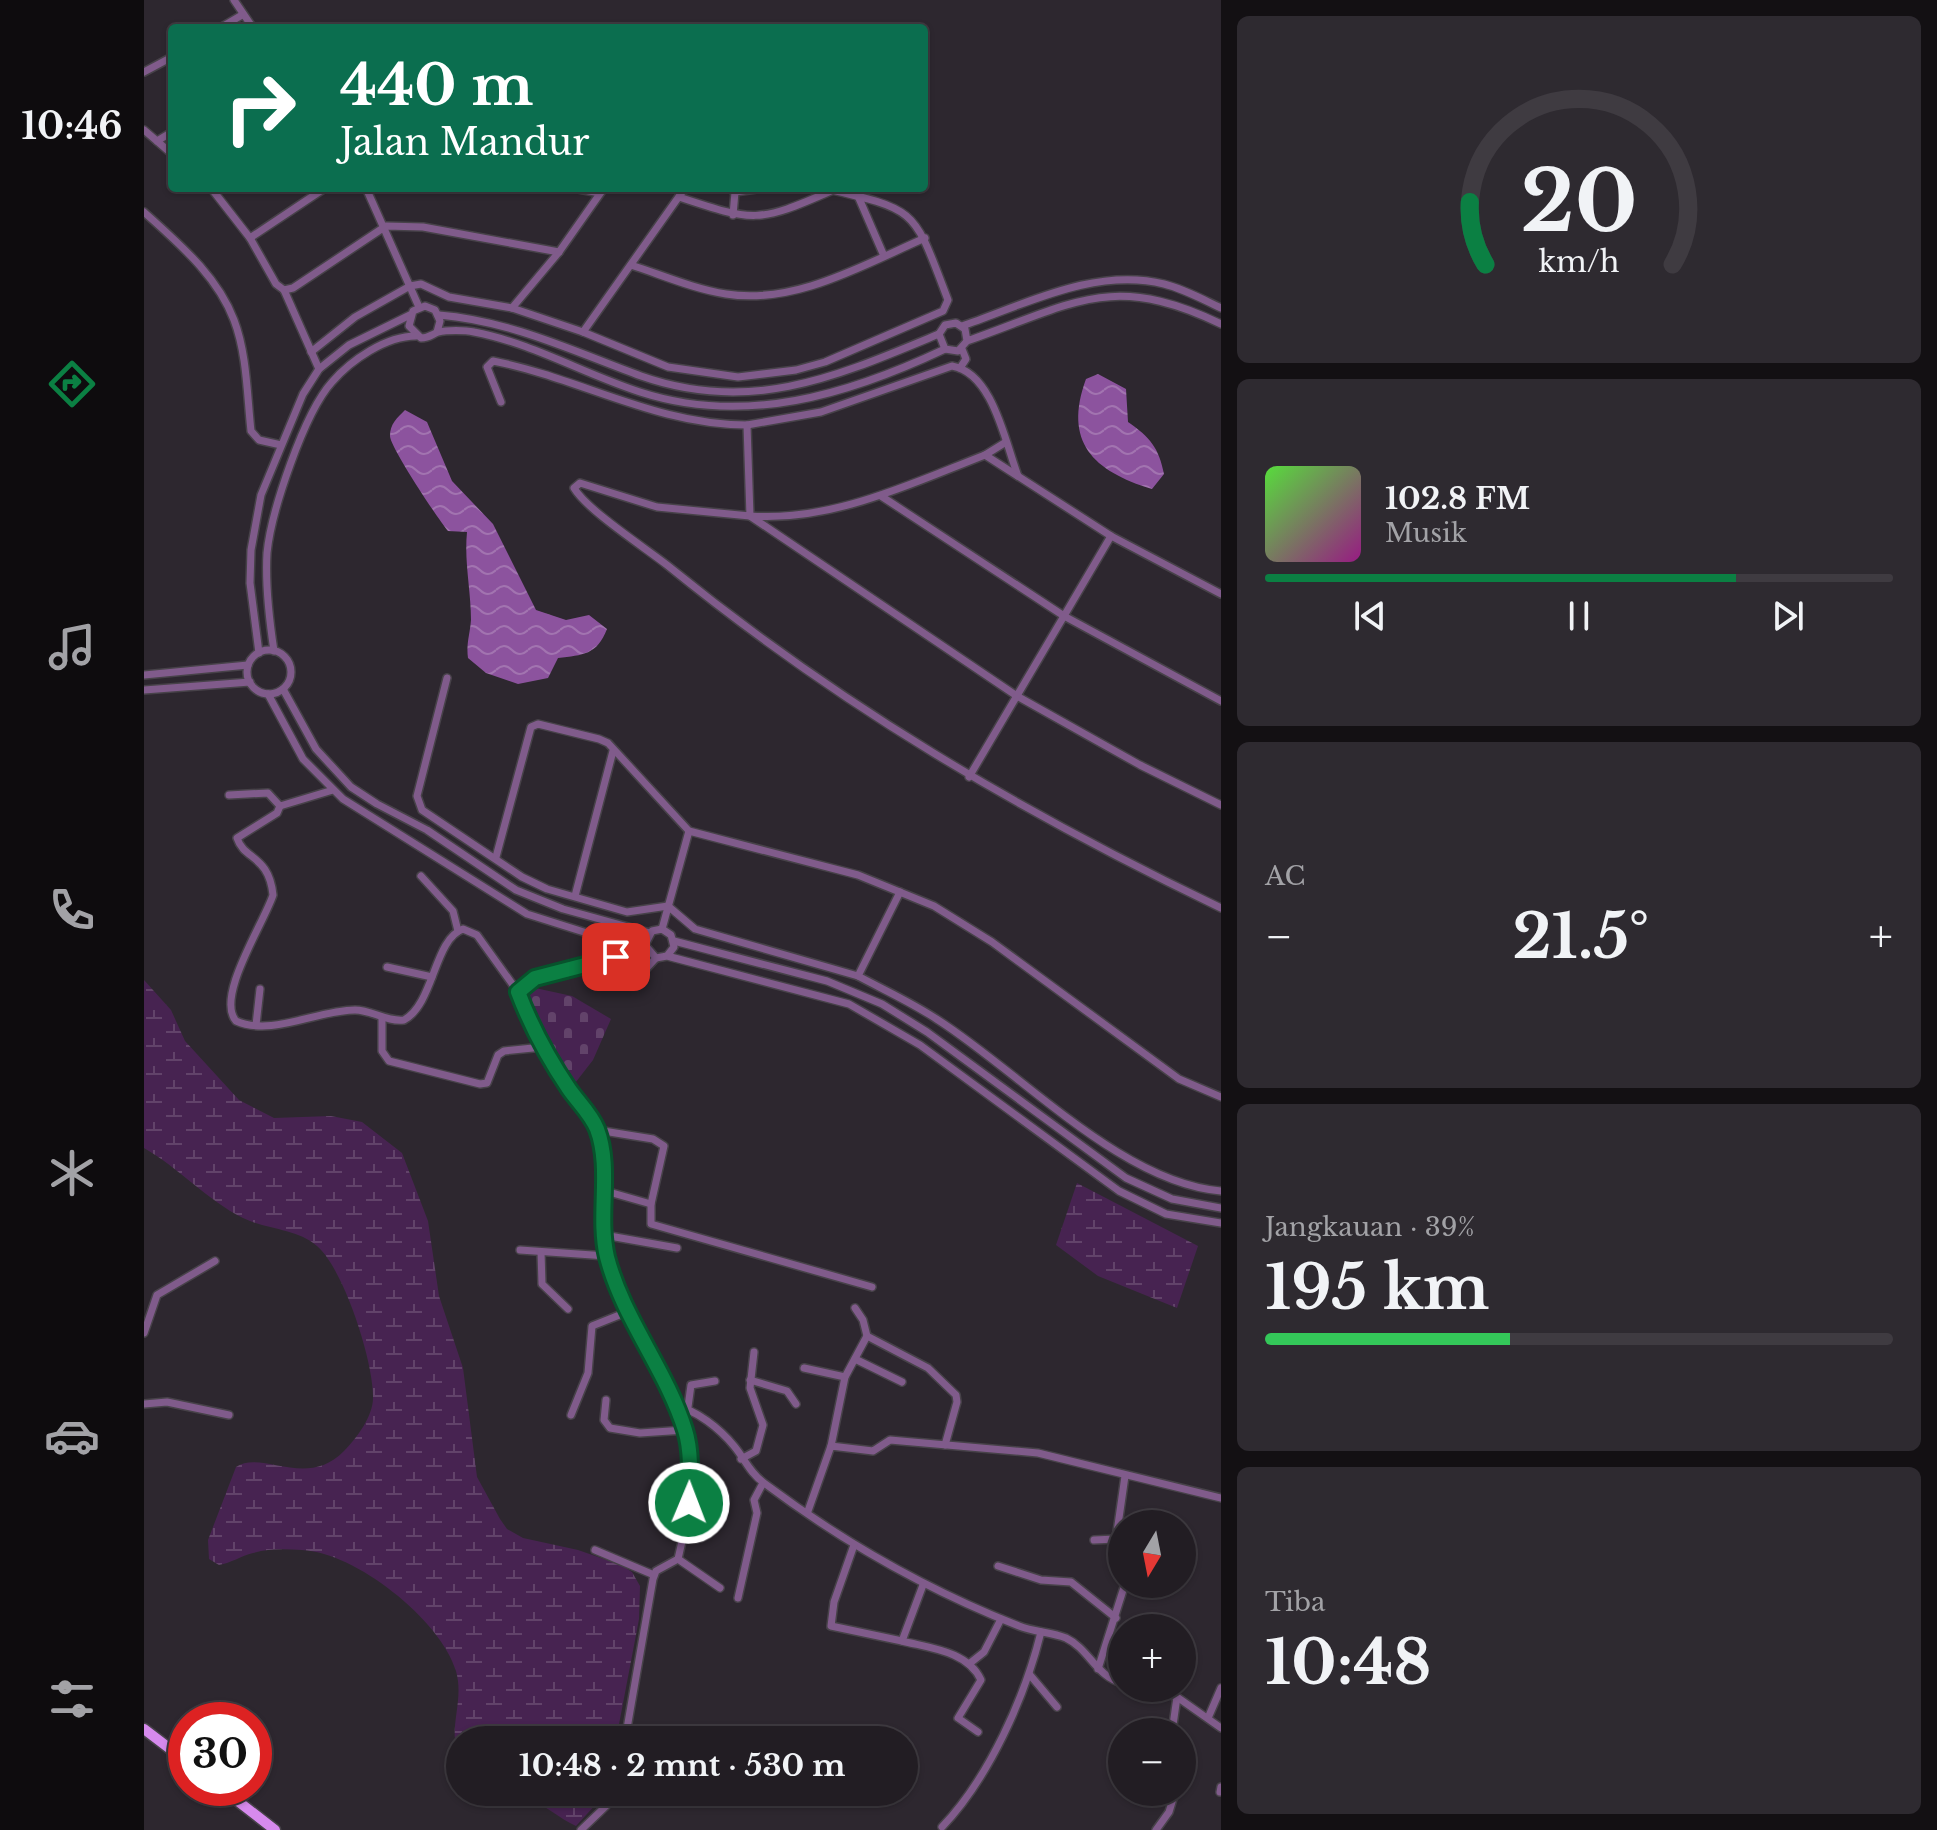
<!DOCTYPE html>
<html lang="id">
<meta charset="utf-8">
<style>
body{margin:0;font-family:"Libre Baskerville",serif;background:#2e2a30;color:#f1f3f6;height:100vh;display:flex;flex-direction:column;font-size:30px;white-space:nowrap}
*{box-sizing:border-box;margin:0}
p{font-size:26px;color:#a2a2a6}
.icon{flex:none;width:44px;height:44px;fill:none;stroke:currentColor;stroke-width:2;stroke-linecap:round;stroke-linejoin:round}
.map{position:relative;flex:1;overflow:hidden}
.side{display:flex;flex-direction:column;gap:16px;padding:16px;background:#131013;width:716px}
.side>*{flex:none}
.top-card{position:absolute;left:24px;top:24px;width:760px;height:168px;border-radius:8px;box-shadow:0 2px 6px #0004,0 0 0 2px #3f3b41;background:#0b6e4f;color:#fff;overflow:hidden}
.needle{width:52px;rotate:190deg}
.controls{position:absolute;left:964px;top:1510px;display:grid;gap:16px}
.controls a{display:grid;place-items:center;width:88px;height:88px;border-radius:50%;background:#221d23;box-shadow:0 2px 6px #0004,0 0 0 2px #3f3b41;font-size:40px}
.speed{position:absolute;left:24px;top:1702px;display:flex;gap:16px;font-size:40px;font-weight:700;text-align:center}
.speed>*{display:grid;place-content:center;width:104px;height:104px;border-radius:50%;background:#221d23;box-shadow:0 2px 6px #0004,0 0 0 2px #3f3b41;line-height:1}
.speed .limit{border:12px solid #d22;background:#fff;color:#111}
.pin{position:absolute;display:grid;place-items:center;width:68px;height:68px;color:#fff;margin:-34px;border-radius:16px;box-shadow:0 4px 12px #0006}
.me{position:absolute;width:88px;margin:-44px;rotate:1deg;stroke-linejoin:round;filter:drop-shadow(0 0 6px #0008)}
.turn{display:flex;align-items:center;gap:28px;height:168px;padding:0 40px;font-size:36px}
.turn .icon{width:104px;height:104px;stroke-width:2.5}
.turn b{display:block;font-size:56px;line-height:68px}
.big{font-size:60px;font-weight:700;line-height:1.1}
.side .widget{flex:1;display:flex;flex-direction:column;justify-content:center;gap:12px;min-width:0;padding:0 28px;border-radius:12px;background:#2e2a30}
.side .dial{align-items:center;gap:0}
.dial svg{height:208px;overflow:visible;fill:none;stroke:#3f3b41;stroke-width:7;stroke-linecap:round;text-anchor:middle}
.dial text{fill:#f1f3f6;stroke:none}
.song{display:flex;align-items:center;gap:24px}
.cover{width:96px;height:96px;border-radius:12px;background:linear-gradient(135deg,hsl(110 70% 55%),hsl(310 70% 35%))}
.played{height:8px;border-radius:4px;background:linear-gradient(90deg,#0b8043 75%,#3f3b41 75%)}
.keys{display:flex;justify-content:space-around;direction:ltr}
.heat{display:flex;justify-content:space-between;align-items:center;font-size:44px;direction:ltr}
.charge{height:12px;border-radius:6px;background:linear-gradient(90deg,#34c759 39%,#3f3b41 0)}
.trip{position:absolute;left:302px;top:1726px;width:472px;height:80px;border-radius:40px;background:#221d23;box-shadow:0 2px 6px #0004,0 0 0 2px #3f3b41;font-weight:700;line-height:80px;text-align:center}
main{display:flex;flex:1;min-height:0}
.tab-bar{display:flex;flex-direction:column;width:144px;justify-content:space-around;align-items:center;background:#0e0c0e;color:#a2a2a6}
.tab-bar .icon{width:56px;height:56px}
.tab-bar .current{color:#0b8043}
.tab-bar b{font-size:36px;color:#f1f3f6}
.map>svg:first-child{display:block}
.wetland{fill:url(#wetland-marsh)}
.cemetery{fill:url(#cemetery-stones)}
.water{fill:url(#water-waves)}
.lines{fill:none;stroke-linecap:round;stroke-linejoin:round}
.minor-casing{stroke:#474249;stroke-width:10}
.primary-casing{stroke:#474249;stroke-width:13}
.minor{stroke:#805b8b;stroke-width:7}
.primary{stroke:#d68aed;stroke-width:10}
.route-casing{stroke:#07532c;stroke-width:20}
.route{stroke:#0b8043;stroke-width:14}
</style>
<main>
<nav class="tab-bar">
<b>10:46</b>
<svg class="icon current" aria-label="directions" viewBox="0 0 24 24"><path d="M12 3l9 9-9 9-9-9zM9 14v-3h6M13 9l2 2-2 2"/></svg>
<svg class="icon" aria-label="music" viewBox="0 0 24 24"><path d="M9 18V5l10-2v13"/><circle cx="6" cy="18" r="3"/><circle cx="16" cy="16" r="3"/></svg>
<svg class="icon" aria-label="phone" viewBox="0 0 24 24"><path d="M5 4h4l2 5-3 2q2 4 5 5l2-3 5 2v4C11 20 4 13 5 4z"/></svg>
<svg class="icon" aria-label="climate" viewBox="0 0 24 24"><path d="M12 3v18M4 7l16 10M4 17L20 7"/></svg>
<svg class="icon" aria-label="car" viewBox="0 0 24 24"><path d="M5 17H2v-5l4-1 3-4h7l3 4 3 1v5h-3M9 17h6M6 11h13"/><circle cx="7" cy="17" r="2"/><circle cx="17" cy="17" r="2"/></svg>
<svg class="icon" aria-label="filters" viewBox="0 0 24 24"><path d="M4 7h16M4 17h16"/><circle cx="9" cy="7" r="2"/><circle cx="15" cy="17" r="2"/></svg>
</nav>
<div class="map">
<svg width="1077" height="1830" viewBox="0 0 1077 1830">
<defs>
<pattern id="wetland-marsh" width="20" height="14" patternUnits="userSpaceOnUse" patternTransform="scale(2)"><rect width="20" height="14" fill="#472351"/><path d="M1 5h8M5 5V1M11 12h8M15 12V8" fill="none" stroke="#62436a"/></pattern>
<pattern id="cemetery-stones" width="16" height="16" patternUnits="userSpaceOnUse" patternTransform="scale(2)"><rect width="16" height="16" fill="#472351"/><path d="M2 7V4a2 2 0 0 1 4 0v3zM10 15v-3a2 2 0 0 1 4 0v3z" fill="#62436a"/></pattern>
<pattern id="water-waves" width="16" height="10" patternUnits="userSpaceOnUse" patternTransform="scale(2)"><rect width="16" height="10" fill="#8c539e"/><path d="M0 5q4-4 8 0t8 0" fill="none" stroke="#a274b0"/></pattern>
</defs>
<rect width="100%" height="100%" fill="#2d272f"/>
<g class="wetland">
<path d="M0,980L27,1010L41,1041L95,1100L130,1118L187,1116L218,1122L258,1153L284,1221L295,1296L319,1368L333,1477L356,1519L363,1529L379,1538L434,1550L477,1565L488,1572L496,1586L495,1619L472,1740H316V1760C302,1730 321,1703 312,1671C297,1620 211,1552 158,1550C142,1549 125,1548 109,1553C97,1556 87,1563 75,1565L65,1559L64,1540L92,1467C118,1449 162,1490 200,1451C213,1438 229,1416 229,1398C230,1363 200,1269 173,1246C152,1228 123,1230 99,1218C63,1200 35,1168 0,1148Z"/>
<path d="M933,1183L1054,1246L1033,1308L954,1276L912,1245Z"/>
<path d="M341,1792H463L432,1826C416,1819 402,1805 385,1800C367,1794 361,1807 341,1792Z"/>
</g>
<path class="cemetery" d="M391,988L428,996L467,1019L449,1060L428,1087C412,1060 379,1024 386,992Z"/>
<g class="water">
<path d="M954,374L982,389L984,422C1006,437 1015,448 1020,474L1008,489C949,471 919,442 942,379Z"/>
<path d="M261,410L283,422L308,481L349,524L392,610L422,620L445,615L463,629C453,655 439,655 414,658L404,678L374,684L342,673L324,658C322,644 326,634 327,620C327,590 320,562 323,532L304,531C294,519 246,447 246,436C246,424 253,418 261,410Z"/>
</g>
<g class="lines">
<defs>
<g id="minor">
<path d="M90,0L109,28"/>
<path d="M76,28L98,15"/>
<path d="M0,72L28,57"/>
<path d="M0,130L28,154"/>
<path d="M13,141L28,132"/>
<path d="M67,188L106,238L132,284L140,290L149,288L242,226L279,227L415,252"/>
<path d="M222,188L275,307"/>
<path d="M429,188L456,193"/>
<path d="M584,188L591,192L620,188"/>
<path d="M714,196L740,256"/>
<path d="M535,197C610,222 614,223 687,191"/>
<path d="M0,212C34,243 73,275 90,320C103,354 103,395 107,431L115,440L137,445"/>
<path d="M589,215L591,192"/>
<path d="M106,238L181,188"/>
<path d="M487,265C518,275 550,289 582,294C651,305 719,265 781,238"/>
<path d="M140,290L175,369"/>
<path d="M368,308L415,252L460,188"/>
<path d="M295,315C367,321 429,351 497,376C608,415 694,376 795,334"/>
<path d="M818,326C882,304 951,267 1020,284C1040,289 1058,299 1077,308"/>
<path d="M293,332L296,321L291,310L281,306L269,311L265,326L277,338C285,338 287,335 294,332C303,330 321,330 330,332C388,343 440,374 496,392C601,426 704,395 801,349"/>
<path d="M439,332L541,188"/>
<path d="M823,341L821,329L812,323L801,325L795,334L801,349L814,351L823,341C929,304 967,271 1077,324"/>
<path d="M167,352L211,317L266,286L277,284L305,297L368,308L439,332L524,367L594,377L652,370L681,362L799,311L804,300C769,208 775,210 679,188"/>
<path d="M816,368L822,359L818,349"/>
<path d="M357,402L343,367L349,361C436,378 512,425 603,425"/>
<path d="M841,455L862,442"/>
<path d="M874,476C861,442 849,373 808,366L677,412L603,425L606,516L513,507L436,483L430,488C443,510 500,547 523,565C695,705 877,812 1077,908"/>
<path d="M737,496L920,616L967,536"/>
<path d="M1077,594L967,536L841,455C766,484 688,522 606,516L873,696L996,765L1077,805"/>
<circle cx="125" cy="672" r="22"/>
<path d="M130,651C125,618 121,586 123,553C127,512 160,413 188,382C207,360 242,336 272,336"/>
<path d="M115,653L106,583L107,550L117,495L159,394L175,369L205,345L266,315"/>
<path d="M0,675L104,665"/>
<path d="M303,678L273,796L278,810L378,877L403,889L483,912L524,906L551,929L714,976"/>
<path d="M139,689L172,749L207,787L233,804L283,830L372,890L419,909L506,933"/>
<path d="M0,690L106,682"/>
<path d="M124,694L159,759L199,799L383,914L503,952"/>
<path d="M825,777L920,616L1077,701"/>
<path d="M85,795L124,793L136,806L133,813L93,838C100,860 125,855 129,895C120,923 71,997 92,1021C128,1037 173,1010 211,1010C228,1010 242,1022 260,1020C290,1004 290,939 319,929L333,935L374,992"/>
<path d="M136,806L189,790"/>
<path d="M352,857L387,727L394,724L455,739L464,743L545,831L714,875L790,906L848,942L1035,1079L1077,1097"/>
<path d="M277,876L309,911L314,931"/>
<path d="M756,892L714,976C740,990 769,1003 794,1020C877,1073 978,1183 1077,1191"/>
<path d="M431,896L469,751"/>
<path d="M518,929L545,831"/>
<path d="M530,941L683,981L738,1004L783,1032L982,1178L1028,1199L1077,1208"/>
<path d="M523,956L530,947L527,935L518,929L508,931L501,945L512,958L523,956L705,1004L776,1045L975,1191L1022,1214L1077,1223"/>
<path d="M243,967L288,977"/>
<path d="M238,1018V1051L245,1061L336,1084L343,1083L354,1055L360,1051L399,1047"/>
<path d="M112,1025L116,989"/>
<path d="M453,1130L509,1139L520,1146L507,1204V1224L728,1287"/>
<path d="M458,1190L507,1204"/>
<path d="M460,1235L533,1248"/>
<path d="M376,1250L463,1256"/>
<path d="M397,1252L398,1284L424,1309"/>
<path d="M0,1333L13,1295L71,1261"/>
<path d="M723,1336L784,1368L812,1395L813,1402L801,1445"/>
<path d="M711,1359L758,1382"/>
<path d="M660,1368L701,1377"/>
<path d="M606,1380L643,1391L652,1404"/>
<path d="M462,1400L460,1420L466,1428L496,1433L541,1430"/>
<path d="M0,1404L23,1402L85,1415"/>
<path d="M531,1407C551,1408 577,1430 590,1446C601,1459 605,1472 620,1483C699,1542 783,1590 875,1626C890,1632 907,1632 922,1638C945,1649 952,1676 978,1683"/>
<path d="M544,1407L547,1385L571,1381"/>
<path d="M427,1415L444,1373L448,1326L483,1312"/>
<path d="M687,1446L701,1377L723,1336L719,1320L711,1308"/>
<path d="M597,1459L612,1451L619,1425L606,1388L610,1352"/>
<path d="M664,1511L687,1446L729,1451L746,1440L894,1453L1077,1498"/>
<path d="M950,1540L972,1539L981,1476"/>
<path d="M710,1545L690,1602L687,1626L758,1641"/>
<path d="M451,1550L510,1575"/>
<path d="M534,1559L576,1588"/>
<path d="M854,1566L897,1580L927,1582L972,1618"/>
<path d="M779,1585L758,1641C785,1648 824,1651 837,1680L814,1718L834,1732"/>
<path d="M594,1598L613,1513L610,1500L619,1483"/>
<path d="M825,1664L840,1652L857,1619"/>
<path d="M954,1669L981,1584"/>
<path d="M886,1675L913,1707"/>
<path d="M1003,1688L1033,1697L1077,1728"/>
<path d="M1064,1718L1077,1688"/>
<path d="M1028,1732L1033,1697"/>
<path d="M481,1740L509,1579L512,1571L534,1559C555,1474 546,1432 507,1355C491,1322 471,1291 463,1255C454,1214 468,1168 452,1128C446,1114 433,1102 424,1088C404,1058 387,1026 374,992L391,978L458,958L472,957L501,970L512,958"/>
<path d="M1076,1792L1077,1787"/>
<path d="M798,1827C845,1778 881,1697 897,1632"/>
<path d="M437,1830L462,1806L470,1792"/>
<path d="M1012,1830L1025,1812L1031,1792"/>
</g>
<g id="primary">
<path d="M0,1729L42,1761"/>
<path d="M77,1788L131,1830"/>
</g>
</defs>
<use href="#minor" class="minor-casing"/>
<use href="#primary" class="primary-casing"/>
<use href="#minor" class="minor"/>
<use href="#primary" class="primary"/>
</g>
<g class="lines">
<defs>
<path id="route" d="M472,957L391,978L374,992C387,1026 404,1058 425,1089C434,1102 447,1114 453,1129C468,1169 453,1215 463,1257C479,1319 522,1369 541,1430C548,1452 546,1479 545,1503"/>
</defs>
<use href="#route" class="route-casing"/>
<use href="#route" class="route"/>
</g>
</svg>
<div class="controls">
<a><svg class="needle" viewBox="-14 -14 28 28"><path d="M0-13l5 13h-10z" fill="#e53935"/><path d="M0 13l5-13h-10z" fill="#a2a2a6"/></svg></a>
<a>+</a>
<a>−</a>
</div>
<div class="speed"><div class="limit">30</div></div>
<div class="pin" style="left:472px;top:957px;background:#d93025"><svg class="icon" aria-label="arrive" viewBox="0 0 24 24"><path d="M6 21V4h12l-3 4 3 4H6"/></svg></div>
<svg class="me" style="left:545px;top:1503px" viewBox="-20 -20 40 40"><circle r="17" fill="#0b8043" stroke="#fff" stroke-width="3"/><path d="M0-11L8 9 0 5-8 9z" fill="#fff"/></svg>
<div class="trip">10:48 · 2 mnt · 530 m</div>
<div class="top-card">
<div class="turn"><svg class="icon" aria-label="right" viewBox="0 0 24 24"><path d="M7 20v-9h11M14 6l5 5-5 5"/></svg><div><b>440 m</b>Jalan Mandur</div></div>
</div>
</div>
<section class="side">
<div class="widget dial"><svg viewBox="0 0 100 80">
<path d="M14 69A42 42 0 1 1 86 69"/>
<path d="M14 69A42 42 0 0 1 8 45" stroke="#0b8043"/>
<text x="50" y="56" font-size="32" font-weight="700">20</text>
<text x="50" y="72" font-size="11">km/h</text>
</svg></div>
<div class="widget">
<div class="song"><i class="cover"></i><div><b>102.8 FM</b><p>Musik</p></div></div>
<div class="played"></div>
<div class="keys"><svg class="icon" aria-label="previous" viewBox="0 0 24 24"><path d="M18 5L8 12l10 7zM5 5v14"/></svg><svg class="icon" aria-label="pause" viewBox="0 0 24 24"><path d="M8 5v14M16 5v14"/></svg><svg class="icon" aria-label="next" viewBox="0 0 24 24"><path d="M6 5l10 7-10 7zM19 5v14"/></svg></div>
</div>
<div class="widget"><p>AC</p>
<div class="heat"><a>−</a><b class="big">21.5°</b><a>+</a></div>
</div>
<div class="widget"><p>Jangkauan · 39%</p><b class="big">195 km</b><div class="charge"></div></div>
<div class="widget"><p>Tiba</p><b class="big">10:48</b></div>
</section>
</main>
